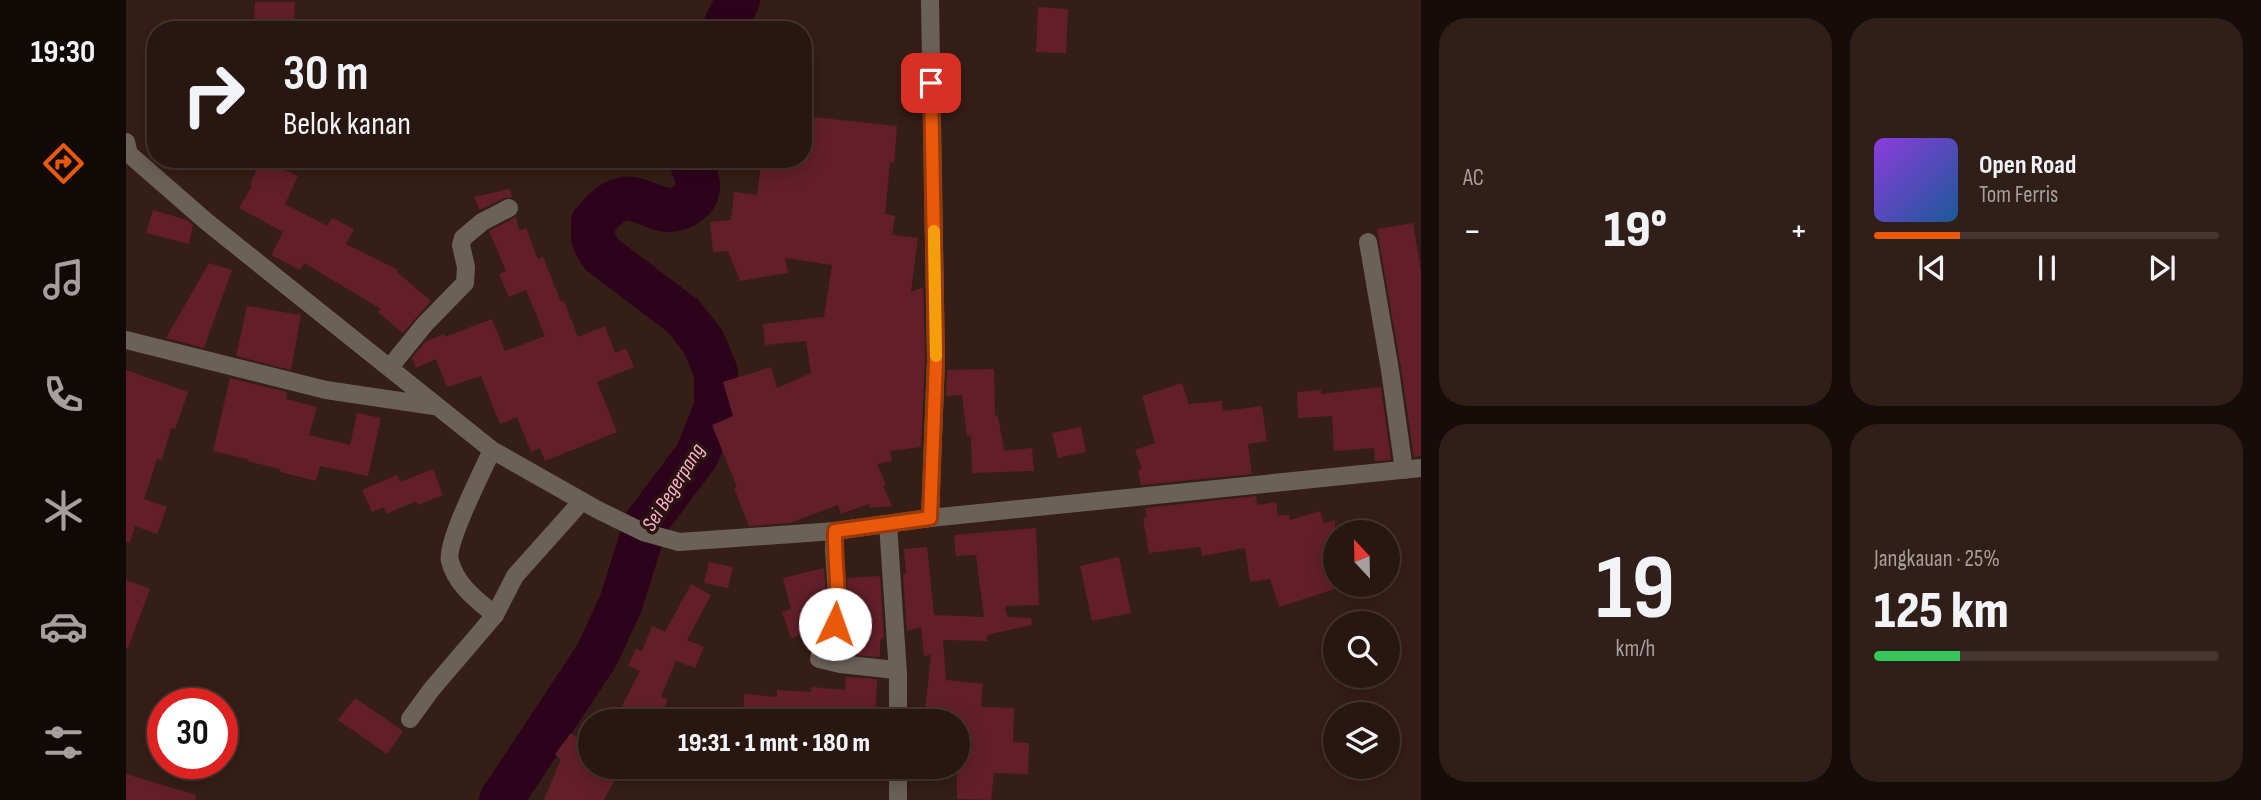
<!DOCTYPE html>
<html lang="id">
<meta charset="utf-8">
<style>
body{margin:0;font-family:"Sofia Sans Condensed",sans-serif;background:#301f19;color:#f1f3f6;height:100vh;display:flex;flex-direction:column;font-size:26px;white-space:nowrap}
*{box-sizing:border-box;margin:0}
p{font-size:23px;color:#a59f9f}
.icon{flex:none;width:38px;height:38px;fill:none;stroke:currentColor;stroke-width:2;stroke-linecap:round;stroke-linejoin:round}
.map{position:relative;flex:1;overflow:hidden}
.sheet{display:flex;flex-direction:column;gap:18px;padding:18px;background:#160c09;width:840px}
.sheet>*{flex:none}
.top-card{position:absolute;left:21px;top:21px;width:665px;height:147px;border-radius:28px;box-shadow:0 4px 18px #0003,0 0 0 2px #443530;background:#281610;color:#f1f3f6;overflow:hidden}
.needle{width:46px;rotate:338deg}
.buttons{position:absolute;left:1197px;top:520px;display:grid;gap:14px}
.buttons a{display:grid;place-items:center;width:77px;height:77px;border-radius:50%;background:#281610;box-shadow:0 4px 18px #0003,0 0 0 2px #443530;font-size:35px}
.speed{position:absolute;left:21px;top:688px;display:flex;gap:14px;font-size:35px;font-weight:700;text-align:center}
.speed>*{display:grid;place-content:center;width:91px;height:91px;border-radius:50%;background:#281610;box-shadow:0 4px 18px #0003,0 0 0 2px #443530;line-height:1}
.speed .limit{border:10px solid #d22;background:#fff;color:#111}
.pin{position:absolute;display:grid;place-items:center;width:60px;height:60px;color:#fff;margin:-30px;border-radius:14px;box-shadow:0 4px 10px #0006}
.me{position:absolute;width:77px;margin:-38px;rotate:3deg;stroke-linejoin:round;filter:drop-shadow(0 0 5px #0008)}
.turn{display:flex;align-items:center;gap:24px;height:147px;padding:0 21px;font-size:32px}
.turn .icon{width:91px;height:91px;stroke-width:2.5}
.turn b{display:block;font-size:49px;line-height:60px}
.big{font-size:52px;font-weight:800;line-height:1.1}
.sheet .tile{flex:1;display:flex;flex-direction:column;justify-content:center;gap:10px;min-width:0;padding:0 24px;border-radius:28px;background:#301f19}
.sheet .dial{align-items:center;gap:0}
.dial b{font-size:91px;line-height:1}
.song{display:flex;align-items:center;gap:21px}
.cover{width:84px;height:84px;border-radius:10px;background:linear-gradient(135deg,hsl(270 70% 55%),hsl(210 70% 35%))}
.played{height:7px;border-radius:4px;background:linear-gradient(90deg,#ea580c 25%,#443530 25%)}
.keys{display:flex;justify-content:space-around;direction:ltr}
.heat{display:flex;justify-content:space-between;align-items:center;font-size:38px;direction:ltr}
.charge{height:10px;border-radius:5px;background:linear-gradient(90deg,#34c759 25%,#443530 0)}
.sheet .tiles{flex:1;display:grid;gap:18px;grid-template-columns:repeat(2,1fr)}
.trip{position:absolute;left:452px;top:709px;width:392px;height:70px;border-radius:35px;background:#281610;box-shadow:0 4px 18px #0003,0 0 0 2px #443530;font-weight:800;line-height:70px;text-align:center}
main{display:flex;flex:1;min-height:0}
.tabs{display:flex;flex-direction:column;width:126px;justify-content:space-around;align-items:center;background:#100906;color:#a59f9f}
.tabs .icon{width:49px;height:49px}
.tabs .active{color:#ea580c}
.tabs b{font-size:32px;color:#f1f3f6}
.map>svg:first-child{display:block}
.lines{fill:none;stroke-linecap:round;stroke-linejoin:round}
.river{stroke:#2d031c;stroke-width:44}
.building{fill:#621f2a}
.minor{stroke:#6a6158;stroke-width:18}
.route-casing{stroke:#983908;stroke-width:18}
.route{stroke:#ea580c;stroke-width:12}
.slow{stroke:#f59e0b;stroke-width:12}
.labels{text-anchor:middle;stroke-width:7;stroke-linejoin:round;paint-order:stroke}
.water-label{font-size:21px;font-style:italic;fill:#feb1d7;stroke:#2b140d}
</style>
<main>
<nav class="tabs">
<b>19:30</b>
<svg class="icon active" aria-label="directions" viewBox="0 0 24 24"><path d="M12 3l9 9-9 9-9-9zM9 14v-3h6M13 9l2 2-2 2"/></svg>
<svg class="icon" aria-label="music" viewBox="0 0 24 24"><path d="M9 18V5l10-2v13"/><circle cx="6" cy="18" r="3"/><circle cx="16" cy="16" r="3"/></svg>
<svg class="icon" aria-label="phone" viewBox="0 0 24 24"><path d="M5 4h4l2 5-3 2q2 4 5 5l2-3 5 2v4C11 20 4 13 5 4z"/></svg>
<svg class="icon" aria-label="climate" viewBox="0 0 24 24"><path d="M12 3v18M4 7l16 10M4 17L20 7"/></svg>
<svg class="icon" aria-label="car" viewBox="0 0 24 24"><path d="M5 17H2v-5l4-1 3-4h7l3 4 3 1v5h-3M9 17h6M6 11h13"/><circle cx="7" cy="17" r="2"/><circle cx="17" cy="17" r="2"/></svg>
<svg class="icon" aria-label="filters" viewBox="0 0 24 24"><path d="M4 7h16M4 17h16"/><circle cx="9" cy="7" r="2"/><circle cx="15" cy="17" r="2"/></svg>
</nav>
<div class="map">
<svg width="1295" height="800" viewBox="0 0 1295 800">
<rect width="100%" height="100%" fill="#351e16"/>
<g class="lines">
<g class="river">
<path d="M597,30L612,0"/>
<path d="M375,800L471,655L495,603L520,523L571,455L590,407V372L577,341L557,316L475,254L467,239V222C473,216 483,204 491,201C518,190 534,224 563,203C579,191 570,174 564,159"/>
</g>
</g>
<g class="building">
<path d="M129,2H169L168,23L128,22Z"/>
<path d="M912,7L942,9L940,53L910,52Z"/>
<path d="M677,116L771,126L768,163L764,162L759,214L769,216L766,235L792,238L785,292L797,287L799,360L795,447L764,451L766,461L751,464L760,485L757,486L766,506L744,508L743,504L715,514L712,505L664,523L623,526L608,488L611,487L586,425L607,416L597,382L645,367L651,388L685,373L680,341L639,345L637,324L698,317L706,265L659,258L662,273L614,281L602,251L587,252L584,222L605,220L608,192L631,195L636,159H677Z"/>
<path d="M135,160L172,176L159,204L201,226L206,218L228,229L220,244L272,270L271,272L305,301L277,333L252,312L255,309L178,263L174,270L145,255L157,232L113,208L126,186L124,185Z"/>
<path d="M384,189L386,197L378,198L354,210L348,197Z"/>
<path d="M27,210L61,220L67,225L63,244L20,233Z"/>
<path d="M390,217L393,231L400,228L412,259L417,257L435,302L438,301L452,337L479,326L489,353L500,348L508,367L471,382L491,432L419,461L414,448L405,452L391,417L374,424L355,376L321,387L310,359L290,368L286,358L299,342L318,334L319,337L366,319L379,351L419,336L400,290L383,297L373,274L380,271L363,231Z"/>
<path d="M1287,223L1295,270V456L1288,457L1275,368L1251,229Z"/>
<path d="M83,263L106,270L78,348L40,338Z"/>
<path d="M121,306L175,315L165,370L110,356Z"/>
<path d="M868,369L869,416H872L878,451L906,448L908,471L846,473L845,435L841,436L836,395L820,396L821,370Z"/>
<path d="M0,370L62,392L49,429L45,428L36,460L31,459L18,499L41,507L31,534L9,526L4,543L0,542Z"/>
<path d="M104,378L161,392L160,399L191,407L183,435L224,445L231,413L255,418L242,476L194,466L190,481L154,472L155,469L121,461L122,459L87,451Z"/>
<path d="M1056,383L1063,404L1096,401L1097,411L1136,406L1141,441L1122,444L1126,474L1015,485L1012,470L1016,469L1009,450L1029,443L1016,396Z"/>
<path d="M1255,387L1265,460L1249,461L1248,448L1208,451L1206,416L1172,418L1171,392L1195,390V394Z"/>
<path d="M955,427L960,452L932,458L926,433Z"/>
<path d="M307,469L317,495L292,505L290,501L260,514L258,507L246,512L236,490L271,475L274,482Z"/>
<path d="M1130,496L1131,505L1150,502L1152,516L1163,515L1164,520L1194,511L1198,524L1209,520V589L1153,607L1144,579L1124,582L1119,548L1076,556L1074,547L1023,553L1017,518L1021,517L1019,508Z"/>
<path d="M910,528L913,605L879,606L881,617L905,618L906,625L861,635V641L817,640L820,680L857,684L855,707L888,708L887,742L903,743L902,774L868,773L865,800L831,799V721H798L805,655L798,656L795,627L781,631L777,575L780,574L778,549L801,547L808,615L858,617L850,555L830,556L828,535Z"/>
<path d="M993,557L1005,613L966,621L954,566Z"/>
<path d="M583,562L607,567L602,588L578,583Z"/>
<path d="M698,568L701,608L697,628L665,638L656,612L665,609L657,578Z"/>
<path d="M754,576L758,637L754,639V655L752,657L723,654L721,578Z"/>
<path d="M0,580L24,589L2,648H0Z"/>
<path d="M565,584L585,595L561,640L578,647L569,668L550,661L535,696L542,700L531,721H524L496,706L514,671L502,666L510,649L516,651L526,626L539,632Z"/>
<path d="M720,677L751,679L749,721H617L618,694L651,697V690L685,692L686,687L719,690Z"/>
<path d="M229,698L277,731L261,754L212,720Z"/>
<path d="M445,733L464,747V766H496L478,800H418L435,759L429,754Z"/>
<path d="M0,774L70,795L69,800H0Z"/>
</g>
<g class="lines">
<g class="minor">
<path d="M804,0L810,360L804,518"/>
<path d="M0,142L3,154L81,222L366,450L472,510L517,532L553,542L709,531L804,518L1295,468"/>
<path d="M1242,242L1264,370L1278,470"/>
<path d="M0,340L200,390L308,406"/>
<path d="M264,367L299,324L339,283L340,267L335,245L337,238L356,222L383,208"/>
<path d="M366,450C357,470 319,544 324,561C330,585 351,600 369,615"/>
<path d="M762,524L772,674V721"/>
<path d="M709,531L708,550L712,609L706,639L695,648L693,659L714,664L770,670"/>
<path d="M284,719L305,690L369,615L389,576L456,501"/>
<path d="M772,766V800"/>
</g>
</g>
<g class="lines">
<defs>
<path id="route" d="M709,624C715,594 708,562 709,531L804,518L810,360L805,83"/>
</defs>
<use href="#route" class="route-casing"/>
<use href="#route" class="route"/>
<path class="slow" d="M808,231L810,356"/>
</g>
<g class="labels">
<g class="water-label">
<text transform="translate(547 487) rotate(-58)" y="7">Sei Begerpang</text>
</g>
</g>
</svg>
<div class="buttons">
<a><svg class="needle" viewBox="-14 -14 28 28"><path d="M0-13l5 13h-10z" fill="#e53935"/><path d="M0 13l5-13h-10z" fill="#a59f9f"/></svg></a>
<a><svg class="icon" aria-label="search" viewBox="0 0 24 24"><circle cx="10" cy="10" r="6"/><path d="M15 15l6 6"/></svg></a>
<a><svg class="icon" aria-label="layers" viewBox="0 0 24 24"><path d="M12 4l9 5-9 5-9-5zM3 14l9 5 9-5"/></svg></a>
</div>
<div class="speed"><div class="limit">30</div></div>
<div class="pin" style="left:805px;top:83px;background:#d93025"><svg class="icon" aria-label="arrive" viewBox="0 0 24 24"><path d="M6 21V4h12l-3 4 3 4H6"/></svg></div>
<svg class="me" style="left:709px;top:624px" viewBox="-20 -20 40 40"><circle r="19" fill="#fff"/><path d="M0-13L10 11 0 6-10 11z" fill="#ea580c"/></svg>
<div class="trip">19:31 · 1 mnt · 180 m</div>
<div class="top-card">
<div class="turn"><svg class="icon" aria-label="right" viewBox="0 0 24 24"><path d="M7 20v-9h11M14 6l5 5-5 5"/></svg><div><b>30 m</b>Belok kanan</div></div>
</div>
</div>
<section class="sheet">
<div class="tiles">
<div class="tile"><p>AC</p>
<div class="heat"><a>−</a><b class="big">19°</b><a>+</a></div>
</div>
<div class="tile">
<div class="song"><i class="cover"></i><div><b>Open Road</b><p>Tom Ferris</p></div></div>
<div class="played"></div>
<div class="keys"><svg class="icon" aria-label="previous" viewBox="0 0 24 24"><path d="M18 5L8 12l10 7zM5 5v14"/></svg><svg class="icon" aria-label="pause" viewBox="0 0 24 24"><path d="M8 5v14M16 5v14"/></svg><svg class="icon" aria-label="next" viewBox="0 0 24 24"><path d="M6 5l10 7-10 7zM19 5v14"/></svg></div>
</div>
<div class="tile dial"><b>19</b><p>km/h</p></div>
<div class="tile"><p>Jangkauan · 25%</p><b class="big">125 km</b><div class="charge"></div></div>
</div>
</section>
</main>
